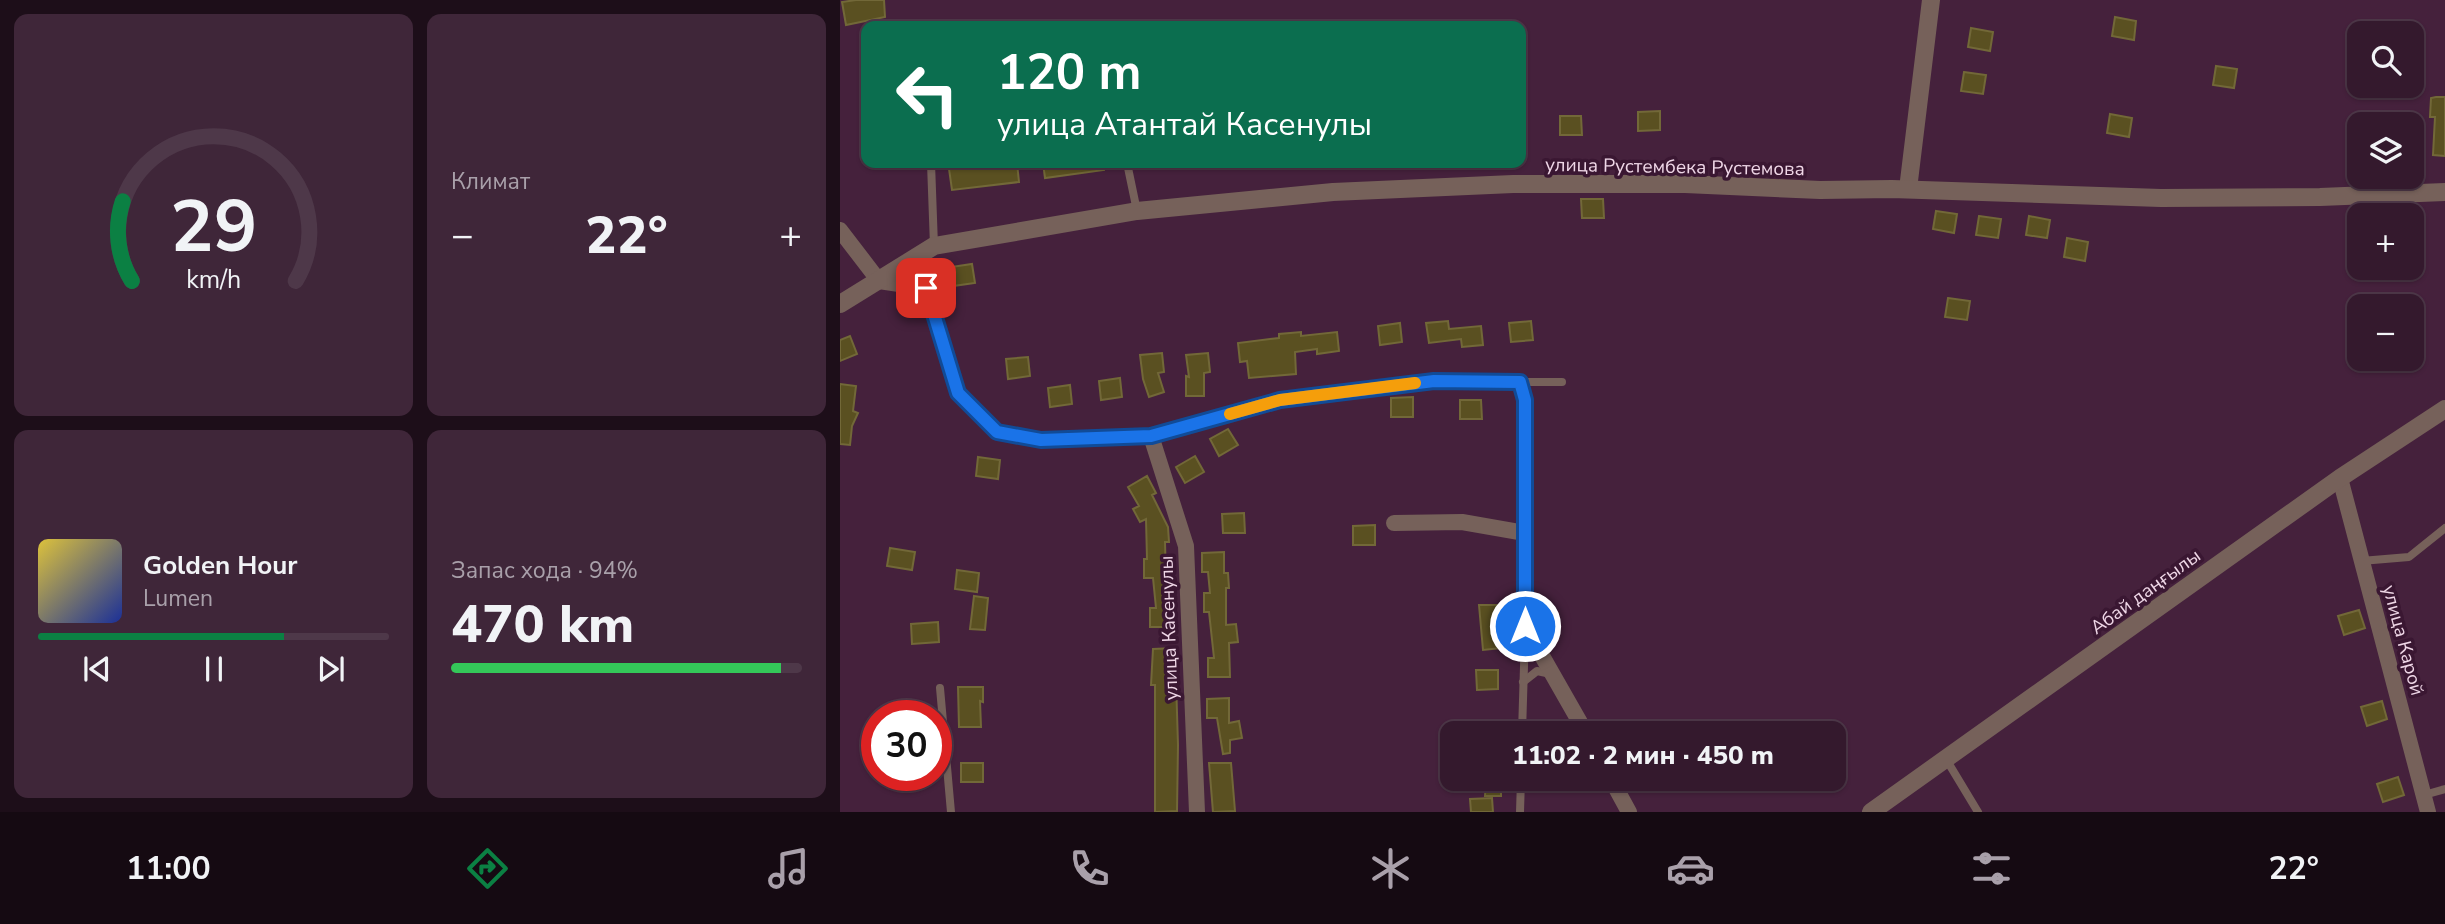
<!DOCTYPE html>
<html lang="ru">
<meta charset="utf-8">
<style>
body{margin:0;font-family:"Nunito Sans",sans-serif;background:#3f2639;color:#f1f3f6;height:100vh;display:flex;flex-direction:column;font-size:26px;white-space:nowrap}
*{box-sizing:border-box;margin:0}
p{font-size:23px;color:#a9a0aa}
.icon{flex:none;width:38px;height:38px;fill:none;stroke:currentColor;stroke-width:2;stroke-linecap:round;stroke-linejoin:round}
.map{position:relative;flex:1;overflow:hidden}
.side{display:flex;flex-direction:column;gap:14px;padding:14px;background:#1d0e19;width:840px}
.side>*{flex:none}
.banner{position:absolute;left:21px;top:21px;width:665px;height:147px;border-radius:14px;box-shadow:0 2px 5px #0004,0 0 0 2px #4e3849;background:#0b6e4f;color:#fff;overflow:hidden}
.tools{position:absolute;left:1507px;top:21px;display:grid;gap:14px}
.tools a{display:grid;place-items:center;width:77px;height:77px;border-radius:14px;background:#34192d;box-shadow:0 2px 5px #0004,0 0 0 2px #4e3849;font-size:35px}
.speed{position:absolute;left:21px;top:700px;display:flex;gap:14px;font-size:35px;font-weight:700;text-align:center}
.speed>*{display:grid;place-content:center;width:91px;height:91px;border-radius:50%;background:#34192d;box-shadow:0 2px 5px #0004,0 0 0 2px #4e3849;line-height:1}
.speed .limit{border:10px solid #d22;background:#fff;color:#111}
.pin{position:absolute;display:grid;place-items:center;width:60px;height:60px;color:#fff;margin:-30px;border-radius:14px;box-shadow:0 4px 10px #0006}
.me{position:absolute;width:77px;margin:-38px;rotate:0deg;stroke-linejoin:round;filter:drop-shadow(0 0 5px #0008)}
.turn{display:flex;align-items:center;gap:24px;height:147px;padding:0 21px;font-size:32px}
.turn .icon{width:91px;height:91px;stroke-width:2.5}
.turn b{display:block;font-size:49px;line-height:60px}
.big{font-size:52px;font-weight:800;line-height:1.1}
.side .card{flex:1;display:flex;flex-direction:column;justify-content:center;gap:10px;min-width:0;padding:0 24px;border-radius:14px;background:#3f2639}
.side .dial{align-items:center;gap:0}
.dial svg{height:182px;overflow:visible;fill:none;stroke:#4e3849;stroke-width:7;stroke-linecap:round;text-anchor:middle}
.dial text{fill:#f1f3f6;stroke:none}
.song{display:flex;align-items:center;gap:21px}
.cover{width:84px;height:84px;border-radius:10px;background:linear-gradient(135deg,hsl(50 70% 55%),hsl(230 70% 35%))}
.played{height:7px;border-radius:4px;background:linear-gradient(90deg,#0b8043 70%,#4e3849 70%)}
.keys{display:flex;justify-content:space-around;direction:ltr}
.heat{display:flex;justify-content:space-between;align-items:center;font-size:38px;direction:ltr}
.charge{height:10px;border-radius:5px;background:linear-gradient(90deg,#34c759 94%,#4e3849 0)}
.side .tiles{flex:1;display:grid;gap:14px;grid-template-columns:repeat(2,1fr)}
.trip{position:absolute;left:600px;top:721px;width:406px;height:70px;border-radius:14px;background:#34192d;box-shadow:0 2px 5px #0004,0 0 0 2px #4e3849;font-weight:800;line-height:70px;text-align:center}
.tabs{display:flex;height:112px;justify-content:space-around;align-items:center;background:#150a12;color:#a9a0aa}
.tabs .icon{width:49px;height:49px}
.tabs .on{color:#0b8043}
.tabs b{font-size:32px;color:#f1f3f6}
main{display:flex;flex:1;min-height:0}
.map>svg:first-child{display:block}
.building{fill:#5a5021;stroke:#726838;stroke-width:2}
.lines{fill:none;stroke-linecap:round;stroke-linejoin:round}
.service{stroke:#76615a;stroke-width:8}
.minor{stroke:#76615a;stroke-width:16}
.tertiary{stroke:#76615a;stroke-width:18}
.route-casing{stroke:#114b97;stroke-width:18}
.route{stroke:#1a73e8;stroke-width:12}
.slow{stroke:#f59e0b;stroke-width:12}
.labels{text-anchor:middle;stroke-width:7;stroke-linejoin:round;paint-order:stroke}
.street-label{font-size:19px;fill:#efd7e7;stroke:#3a1732}
</style>
<main>
<section class="side">
<div class="tiles">
<div class="card dial"><svg viewBox="0 0 100 80">
<path d="M14 69A42 42 0 1 1 86 69"/>
<path d="M14 69A42 42 0 0 1 10 34" stroke="#0b8043"/>
<text x="50" y="56" font-size="32" font-weight="700">29</text>
<text x="50" y="72" font-size="11">km/h</text>
</svg></div>
<div class="card"><p>Климат</p>
<div class="heat"><a>−</a><b class="big">22°</b><a>+</a></div>
</div>
<div class="card">
<div class="song"><i class="cover"></i><div><b>Golden Hour</b><p>Lumen</p></div></div>
<div class="played"></div>
<div class="keys"><svg class="icon" aria-label="previous" viewBox="0 0 24 24"><path d="M18 5L8 12l10 7zM5 5v14"/></svg><svg class="icon" aria-label="pause" viewBox="0 0 24 24"><path d="M8 5v14M16 5v14"/></svg><svg class="icon" aria-label="next" viewBox="0 0 24 24"><path d="M6 5l10 7-10 7zM19 5v14"/></svg></div>
</div>
<div class="card"><p>Запас хода · 94%</p><b class="big">470 km</b><div class="charge"></div></div>
</div>
</section>
<div class="map">
<svg width="1605" height="812" viewBox="0 0 1605 812">
<rect width="100%" height="100%" fill="#45213c"/>
<g class="building">
<path d="M16,0H44L45,17L6,25L2,2Z"/>
<path d="M1275,17L1296,21L1294,40L1272,36Z"/>
<path d="M1131,28L1153,32L1150,51L1128,47Z"/>
<path d="M1376,66L1397,69L1394,88L1373,85Z"/>
<path d="M1124,72L1146,75L1143,94L1121,91Z"/>
<path d="M1596,97H1605V156L1593,155L1595,117H1590L1591,98Z"/>
<path d="M820,111V130L798,131V112Z"/>
<path d="M1270,114L1292,118L1289,137L1267,133Z"/>
<path d="M720,116H741L742,135H720Z"/>
<path d="M165,163H177L179,182L112,190L109,169Z"/>
<path d="M203,163H264V170L205,178Z"/>
<path d="M741,199H763L764,218H742Z"/>
<path d="M1096,211L1117,214L1114,233L1093,229Z"/>
<path d="M1139,216L1161,219L1158,238L1136,235Z"/>
<path d="M1189,216L1210,220L1207,238L1186,235Z"/>
<path d="M1227,238L1248,242L1245,261L1224,257Z"/>
<path d="M132,264L135,283L113,286L111,267Z"/>
<path d="M1108,298L1130,301L1127,320L1105,317Z"/>
<path d="M608,321L609,329L641,326L643,345L622,347L621,339L589,343L586,323Z"/>
<path d="M691,321L693,340L671,342L669,323Z"/>
<path d="M560,323L562,342L540,345L538,326Z"/>
<path d="M461,332V336L497,332L499,351L477,354V349L455,352L456,374L409,378L407,361L400,362L398,343L439,338V334Z"/>
<path d="M10,336L17,354L0,361V340Z"/>
<path d="M322,353L324,372L318,373L324,392L309,397L303,379L300,355Z"/>
<path d="M368,353L370,372L364,373V396H346V376L349,377L346,355Z"/>
<path d="M188,357L190,376L168,379L166,359Z"/>
<path d="M280,378L282,397L261,400L259,381Z"/>
<path d="M0,384L16,386L13,411L18,413L12,426L10,445L0,444Z"/>
<path d="M230,385L232,404L210,407L208,388Z"/>
<path d="M573,397V417H551V398Z"/>
<path d="M620,400H641L642,419H620Z"/>
<path d="M388,429L398,445L379,456L370,439Z"/>
<path d="M355,456L364,472L345,483L336,467Z"/>
<path d="M138,457L160,460L158,479L136,476Z"/>
<path d="M307,476L316,493L312,495L328,527L329,542H325L326,579H332V627H310V608H316L313,578H304V559H307L306,519L300,522L293,509L299,506L288,487Z"/>
<path d="M404,513L405,533H383L382,514Z"/>
<path d="M535,525V545H513V526Z"/>
<path d="M50,548L75,552L72,570L47,566Z"/>
<path d="M384,552V573H388L389,588H386V625L396,624L398,642L389,643L390,677H368V658H374L369,612H364V593H370L368,572H362V553Z"/>
<path d="M117,570L139,573L137,592L115,589Z"/>
<path d="M134,596L148,598L145,630L130,629Z"/>
<path d="M639,605H661L662,624H659L661,648L643,650Z"/>
<path d="M1519,610L1525,628L1504,635L1498,616Z"/>
<path d="M98,622L99,642L72,644L71,624Z"/>
<path d="M335,648L338,745L337,811L315,812V685H311L313,649Z"/>
<path d="M636,670H658V689L637,690Z"/>
<path d="M118,687H143V702L140,701L141,727H119Z"/>
<path d="M389,698V723L399,721L402,738L390,740V753L383,754L377,718H367V699Z"/>
<path d="M1542,701L1547,719L1527,726L1521,707Z"/>
<rect x="121" y="763" width="22" height="19"/>
<path d="M369,763H391L395,811L373,812Z"/>
<path d="M1558,777L1564,795L1543,802L1537,784Z"/>
<path d="M646,780L661,781V796H645Z"/>
<path d="M652,798L653,812H631L630,799Z"/>
</g>
<g class="lines">
<g class="service">
<path d="M91,163L94,246"/>
<path d="M287,163L297,211"/>
<path d="M680,382H722"/>
<path d="M1521,561L1569,557L1605,528"/>
<path d="M683,682L697,671L711,674"/>
<path d="M100,688L111,812"/>
<path d="M682,733L685,633"/>
<path d="M1106,759L1138,812"/>
<path d="M1584,795L1605,789"/>
<path d="M680,812L681,779"/>
</g>
<g class="minor">
<path d="M0,230L39,281L86,288L118,393L157,432L201,440L311,436L346,546L357,812"/>
<path d="M311,436L440,400L594,381L680,382L685,400V626L746,733"/>
<path d="M1500,478L1588,812"/>
<path d="M554,523L622,522L685,533"/>
<path d="M771,779L789,812"/>
</g>
<g class="tertiary">
<path d="M1068,189L1091,0"/>
<path d="M0,304L94,246L297,211L493,192L673,184H845L980,190L1052,189L1321,198L1480,197L1605,192"/>
<path d="M1031,812L1500,478L1605,409"/>
</g>
</g>
<g class="lines">
<defs>
<path id="route" d="M86,288L118,393L157,432L201,440L311,436L440,400L594,381L680,382L685,400V626"/>
</defs>
<use href="#route" class="route-casing"/>
<use href="#route" class="route"/>
<path class="slow" d="M390,414L440,400L575,383"/>
</g>
<g class="labels">
<g class="street-label">
<text transform="translate(835 166) rotate(1)" y="7">улица Рустембека Рустемова</text>
<text transform="translate(1305 591) rotate(-36)" y="7">Абай даңғылы</text>
<text transform="translate(328 628) rotate(-92)" y="7">улица Касенулы</text>
<text transform="translate(1564 640) rotate(75)" y="7">улица Карой</text>
</g>
</g>
</svg>
<div class="tools">
<a><svg class="icon" aria-label="search" viewBox="0 0 24 24"><circle cx="10" cy="10" r="6"/><path d="M15 15l6 6"/></svg></a>
<a><svg class="icon" aria-label="layers" viewBox="0 0 24 24"><path d="M12 4l9 5-9 5-9-5zM3 14l9 5 9-5"/></svg></a>
<a>+</a>
<a>−</a>
</div>
<div class="speed"><div class="limit">30</div></div>
<div class="pin" style="left:86px;top:288px;background:#d93025"><svg class="icon" aria-label="arrive" viewBox="0 0 24 24"><path d="M6 21V4h12l-3 4 3 4H6"/></svg></div>
<svg class="me" style="left:685px;top:626px" viewBox="-20 -20 40 40"><circle r="17" fill="#1a73e8" stroke="#fff" stroke-width="3"/><path d="M0-11L8 9 0 5-8 9z" fill="#fff"/></svg>
<div class="trip">11:02 · 2 мин · 450 m</div>
<div class="banner">
<div class="turn"><svg class="icon" aria-label="left" viewBox="0 0 24 24"><path d="M17 20v-9H6M10 6l-5 5 5 5"/></svg><div><b>120 m</b>улица Атантай Касенулы</div></div>
</div>
</div>
</main>
<nav class="tabs">
<b>11:00</b>
<svg class="icon on" aria-label="directions" viewBox="0 0 24 24"><path d="M12 3l9 9-9 9-9-9zM9 14v-3h6M13 9l2 2-2 2"/></svg>
<svg class="icon" aria-label="music" viewBox="0 0 24 24"><path d="M9 18V5l10-2v13"/><circle cx="6" cy="18" r="3"/><circle cx="16" cy="16" r="3"/></svg>
<svg class="icon" aria-label="phone" viewBox="0 0 24 24"><path d="M5 4h4l2 5-3 2q2 4 5 5l2-3 5 2v4C11 20 4 13 5 4z"/></svg>
<svg class="icon" aria-label="climate" viewBox="0 0 24 24"><path d="M12 3v18M4 7l16 10M4 17L20 7"/></svg>
<svg class="icon" aria-label="car" viewBox="0 0 24 24"><path d="M5 17H2v-5l4-1 3-4h7l3 4 3 1v5h-3M9 17h6M6 11h13"/><circle cx="7" cy="17" r="2"/><circle cx="17" cy="17" r="2"/></svg>
<svg class="icon" aria-label="filters" viewBox="0 0 24 24"><path d="M4 7h16M4 17h16"/><circle cx="9" cy="7" r="2"/><circle cx="15" cy="17" r="2"/></svg>
<b>22°</b>
</nav>
